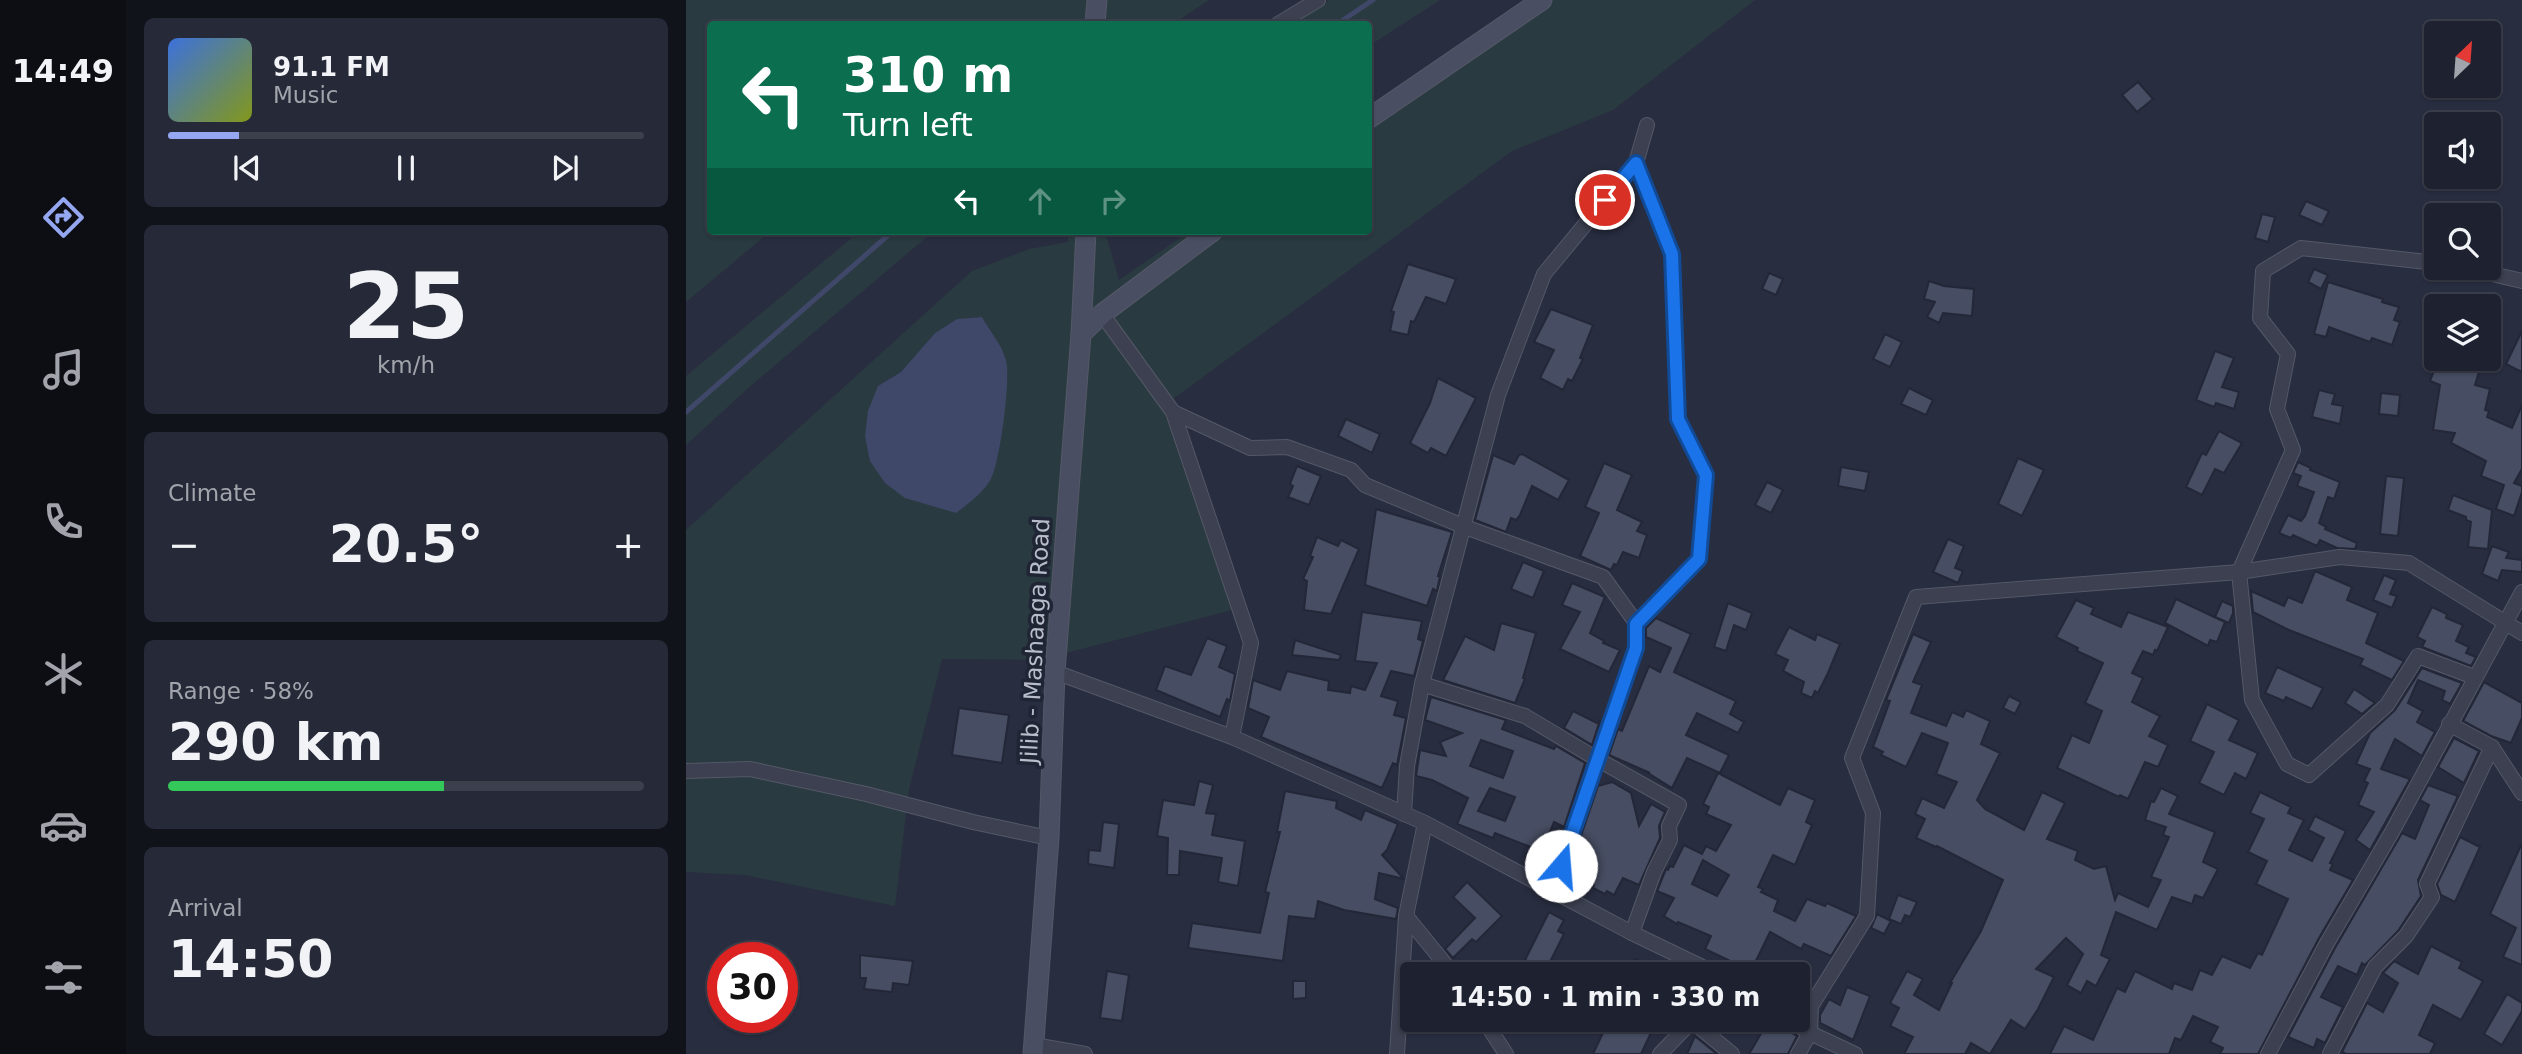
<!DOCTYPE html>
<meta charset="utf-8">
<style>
body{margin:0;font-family:"DejaVu Sans",sans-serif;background:#262a38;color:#f1f3f6;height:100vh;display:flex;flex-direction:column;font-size:26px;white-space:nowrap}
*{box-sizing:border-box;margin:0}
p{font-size:23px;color:#a1a4ab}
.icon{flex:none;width:38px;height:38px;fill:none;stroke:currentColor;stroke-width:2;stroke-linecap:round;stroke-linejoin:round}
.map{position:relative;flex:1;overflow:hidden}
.details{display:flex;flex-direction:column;gap:18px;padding:18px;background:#10131a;width:560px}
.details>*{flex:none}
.top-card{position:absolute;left:21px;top:21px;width:665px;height:214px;border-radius:7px;box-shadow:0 2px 5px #0004,0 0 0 2px #3c3f4c;background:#0b6e4f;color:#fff;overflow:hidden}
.needle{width:46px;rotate:25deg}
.fabs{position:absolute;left:1738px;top:21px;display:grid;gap:14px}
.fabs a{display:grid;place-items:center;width:77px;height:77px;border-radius:7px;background:#1e2230;box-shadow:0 2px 5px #0004,0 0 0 2px #3c3f4c;font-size:35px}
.speed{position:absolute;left:21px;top:942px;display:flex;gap:14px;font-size:35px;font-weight:700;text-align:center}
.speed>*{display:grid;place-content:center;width:91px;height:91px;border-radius:50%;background:#1e2230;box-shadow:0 2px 5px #0004,0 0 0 2px #3c3f4c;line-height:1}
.speed .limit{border:10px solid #d22;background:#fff;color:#111}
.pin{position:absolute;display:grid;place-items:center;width:60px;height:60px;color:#fff;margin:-30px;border:4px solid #fff;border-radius:50%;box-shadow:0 2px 7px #0007}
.me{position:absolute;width:77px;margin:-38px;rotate:18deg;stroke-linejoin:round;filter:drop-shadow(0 0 5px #0008)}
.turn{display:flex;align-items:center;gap:24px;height:147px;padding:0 21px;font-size:32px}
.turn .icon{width:91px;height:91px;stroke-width:2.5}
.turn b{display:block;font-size:49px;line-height:60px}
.lanes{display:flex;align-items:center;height:66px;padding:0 21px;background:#0003;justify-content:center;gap:35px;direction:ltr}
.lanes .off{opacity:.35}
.big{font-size:52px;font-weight:700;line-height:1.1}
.details .widget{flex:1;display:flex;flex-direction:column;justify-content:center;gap:10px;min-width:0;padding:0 24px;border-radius:10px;background:#262a38}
.details .dial{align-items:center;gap:0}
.dial b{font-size:91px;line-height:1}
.song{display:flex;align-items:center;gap:21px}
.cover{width:84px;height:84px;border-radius:10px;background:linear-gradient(135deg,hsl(220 70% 55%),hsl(70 70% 35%))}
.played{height:7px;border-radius:4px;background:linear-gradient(90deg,#96a7f2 15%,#3c3f4c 15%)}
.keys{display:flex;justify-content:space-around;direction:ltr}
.heat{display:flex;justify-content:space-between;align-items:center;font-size:38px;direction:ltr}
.charge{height:10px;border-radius:5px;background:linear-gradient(90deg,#34c759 58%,#3c3f4c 0)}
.trip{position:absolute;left:714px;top:962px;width:410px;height:70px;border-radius:7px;background:#1e2230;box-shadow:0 2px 5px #0004,0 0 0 2px #3c3f4c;font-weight:700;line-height:70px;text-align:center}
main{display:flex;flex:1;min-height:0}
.tab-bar{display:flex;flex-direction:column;width:126px;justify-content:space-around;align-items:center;background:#0c0e13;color:#a1a4ab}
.tab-bar .icon{width:49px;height:49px}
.tab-bar .current{color:#96a7f2}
.tab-bar b{font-size:32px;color:#f1f3f6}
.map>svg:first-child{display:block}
.green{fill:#2a3a41;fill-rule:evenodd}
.water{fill:#3f4868}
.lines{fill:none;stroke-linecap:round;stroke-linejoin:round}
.stream{stroke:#3f4868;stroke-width:5}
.building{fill:#474d62;stroke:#232737;stroke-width:2;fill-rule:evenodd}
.street-casing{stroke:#545867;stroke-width:16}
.secondary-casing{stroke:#545867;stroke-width:21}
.street{stroke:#3c4050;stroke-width:14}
.secondary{stroke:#4a4e63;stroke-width:19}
.route-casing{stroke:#114b97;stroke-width:18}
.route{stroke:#1a73e8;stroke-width:12}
.labels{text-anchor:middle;stroke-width:7;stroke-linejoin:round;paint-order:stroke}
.street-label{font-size:23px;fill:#b9bcca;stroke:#202535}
</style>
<main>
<nav class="tab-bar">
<b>14:49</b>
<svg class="icon current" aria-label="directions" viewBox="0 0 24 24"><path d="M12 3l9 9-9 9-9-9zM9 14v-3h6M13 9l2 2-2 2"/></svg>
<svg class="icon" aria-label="music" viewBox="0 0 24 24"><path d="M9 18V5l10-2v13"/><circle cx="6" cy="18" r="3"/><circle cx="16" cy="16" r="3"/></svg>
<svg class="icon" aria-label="phone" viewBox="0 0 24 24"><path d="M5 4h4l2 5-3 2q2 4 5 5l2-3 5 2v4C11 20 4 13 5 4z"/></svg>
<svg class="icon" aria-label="climate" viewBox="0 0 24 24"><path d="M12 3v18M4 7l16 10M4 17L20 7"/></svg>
<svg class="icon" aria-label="car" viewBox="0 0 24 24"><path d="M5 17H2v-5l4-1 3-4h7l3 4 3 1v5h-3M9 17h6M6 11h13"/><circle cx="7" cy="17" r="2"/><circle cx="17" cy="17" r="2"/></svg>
<svg class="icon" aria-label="filters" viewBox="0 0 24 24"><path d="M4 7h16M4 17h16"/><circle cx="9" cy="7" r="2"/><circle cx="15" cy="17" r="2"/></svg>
</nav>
<section class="details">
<div class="widget">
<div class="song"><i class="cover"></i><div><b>91.1 FM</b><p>Music</p></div></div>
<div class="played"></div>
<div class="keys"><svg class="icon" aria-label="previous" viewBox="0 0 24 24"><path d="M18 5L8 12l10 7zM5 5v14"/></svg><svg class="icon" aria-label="pause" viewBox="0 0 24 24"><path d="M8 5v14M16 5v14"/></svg><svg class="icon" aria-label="next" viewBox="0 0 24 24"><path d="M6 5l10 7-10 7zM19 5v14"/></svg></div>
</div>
<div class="widget dial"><b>25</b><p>km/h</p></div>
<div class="widget"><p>Climate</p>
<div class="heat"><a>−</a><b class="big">20.5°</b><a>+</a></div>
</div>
<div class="widget"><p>Range · 58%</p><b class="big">290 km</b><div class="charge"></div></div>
<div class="widget"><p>Arrival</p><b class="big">14:50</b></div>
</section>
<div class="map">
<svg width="1836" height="1054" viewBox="0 0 1836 1054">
<rect width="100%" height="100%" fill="#282d40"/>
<g class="green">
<path d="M0,0H523L487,24H24V231H85L0,302Z"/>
<path d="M643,0H754L683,46L682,24H607Z"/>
<path d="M842,0H1069L927,110L826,151L487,399L554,608L353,660L256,659L223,789L209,906L59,875L0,872V530L286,271L343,249L382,242V231H419L433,280L504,231H682L683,108ZM296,317L320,359L321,383L312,455L305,479L289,498L192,386L215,372L249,333L271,319Z"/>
<path d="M174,231H248L68,383L0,445V376Z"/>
</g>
<path class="water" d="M296,317C303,330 316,345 320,360C325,378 314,462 305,479C297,493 282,504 270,513L219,498L199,483L184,461L179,436L182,411L192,386L215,372L249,333L271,319Z"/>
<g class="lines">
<g class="stream">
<path d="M651,24L687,0"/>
<path d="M0,412L207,231"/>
</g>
</g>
<g class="building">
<path d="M1452,82L1467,99L1451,112L1436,95Z"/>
<path d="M1620,201L1643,211L1636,225L1613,215Z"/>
<path d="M1576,214L1589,217L1582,242L1569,238Z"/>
<path d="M722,264L770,279L760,304L740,297L728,322L725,321L722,335L704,331L708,312L705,311Z"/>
<path d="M1628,269L1642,275L1635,289L1622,282Z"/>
<path d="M1083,273L1097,279L1090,295L1076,289Z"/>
<path d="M1243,281L1258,286L1288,289L1286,316L1257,313L1253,323L1241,317L1249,302L1238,299Z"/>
<path d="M1642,282L1697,299L1696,302L1713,307L1708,320L1714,322L1706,345L1686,338L1684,342L1643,327L1640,337L1628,334Z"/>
<path d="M865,309L907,325L894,358L897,359L886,381L882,379L877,390L854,378L868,350L848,342Z"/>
<path d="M1836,331V372L1820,364Z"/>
<path d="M1199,334L1216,342L1204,367L1187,359Z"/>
<path d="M1529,351L1548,358L1536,387L1553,392L1548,409L1530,403L1528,407L1510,400Z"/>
<path d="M1752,361L1780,372L1783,362L1795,365L1789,385L1804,389L1799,410L1803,411L1801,417L1826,428L1836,405V469L1828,483L1836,486V492L1828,516L1810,509L1818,485L1795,476L1800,461L1765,443L1769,433L1747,430L1754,385L1744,381Z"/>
<path d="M752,378L790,398L760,456L745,448L742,453L724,443L744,403Z"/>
<path d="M1223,388L1247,400L1240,415L1215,404Z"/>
<path d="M1633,390L1649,394L1646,404L1657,406L1654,424L1626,417Z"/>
<path d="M1695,393L1714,395L1712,416L1693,414Z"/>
<path d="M660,419L694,434L686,453L652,436Z"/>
<path d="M1533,431L1556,443L1538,473L1529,469L1516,495L1500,487L1516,453L1520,455Z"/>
<path d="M836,454L883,480L872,500L846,486L834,515L830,520L825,518L820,532L789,520L807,455L828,464L833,455Z"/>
<path d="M1332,458L1358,470L1336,516L1312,504Z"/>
<path d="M1612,462L1625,468L1624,470L1654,482L1648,499L1642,497L1633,523L1640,527L1639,529L1671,543L1669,549L1651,548L1634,540L1631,546L1607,535L1605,538L1593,533L1602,515L1615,521L1619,516L1628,492L1611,486L1615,476L1607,473Z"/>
<path d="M918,463L946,475L931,510L956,522L951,531L961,535L953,558L937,552L931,565L928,564L925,570L894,556L913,513L899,507Z"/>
<path d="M611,466L635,476L623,505L602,497L607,486L604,484Z"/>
<path d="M1155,467L1183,472L1179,491L1152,486Z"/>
<path d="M1700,476L1718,478L1712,536L1694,534Z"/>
<path d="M1081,482L1097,490L1085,513L1069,505Z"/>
<path d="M1767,495L1806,510L1802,549L1782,547L1785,522L1780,520V517L1762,510Z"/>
<path d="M690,509L766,532L752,576H754L751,591L747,589L741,606L679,585Z"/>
<path d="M631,537L652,546L655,540L673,549L645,614L618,610L621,581L617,579L627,557L624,556Z"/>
<path d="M1262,539L1278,546L1269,568L1277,571L1272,583L1247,572Z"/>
<path d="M1806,546L1823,552L1820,558L1836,560V572L1816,570L1812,581L1796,574Z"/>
<path d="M837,562L858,571L847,598L825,589Z"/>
<path d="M1629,571L1666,587L1661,600L1692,613L1680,643L1718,661L1706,680L1674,665L1677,659L1603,630L1567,612L1565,591L1598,606L1602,597L1616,603Z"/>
<path d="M1698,575L1710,580L1704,594L1711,596L1706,608L1687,600Z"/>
<path d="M886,583L919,597L904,633L918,641L917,643L934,650L923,672L874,649L894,612L876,605Z"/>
<path d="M1490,599L1539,622L1531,642L1524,640L1522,646L1479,623Z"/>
<path d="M1390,600L1408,608L1405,614L1435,627L1442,612L1482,627L1471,651L1469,650L1467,655L1457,651L1446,673L1457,678L1446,702L1474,716L1463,736L1482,745L1472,767L1459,762L1442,799L1434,795L1433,797L1371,768L1386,735L1403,743L1416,711L1399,703L1417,663L1391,651L1392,648L1370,637Z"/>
<path d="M1536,601L1547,606V613L1543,623L1529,617Z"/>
<path d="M1042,603L1066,613L1060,630L1048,625L1040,651L1028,647Z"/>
<path d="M1746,607L1761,614L1760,618L1777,625L1770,641L1783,647L1780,653L1790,657L1785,666L1736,647L1739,641L1731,637Z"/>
<path d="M676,612L736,621L732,639L737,641L728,676L705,671L695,696L712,701L708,715L720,718L711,765L707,763L696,788L575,737L583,717L562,708L567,680L594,690L601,671L643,681L642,690L664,693L665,686L679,690L691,663L669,661Z"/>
<path d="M970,618L1005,634L988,672L1050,701L1044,714L1058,722L1052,733L1011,713L1000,735L1043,755L1034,773L1001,758L986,788L962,773H964L923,755L932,729L936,731L963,666L974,672L985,648L960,637V628Z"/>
<path d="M815,623L850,633L837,678L839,679L829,703L757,680L779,636L808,650Z"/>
<path d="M1103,627L1129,640L1131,634L1154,644L1142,673L1132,693L1129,691L1126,698L1115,693L1118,682L1097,671L1102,660L1089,654Z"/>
<path d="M1227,634L1245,642L1227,682L1236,685L1225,713L1260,726L1266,712L1277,717L1280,710L1304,721L1295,744L1314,753L1291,800L1299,809L1338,830L1356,792L1379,803L1361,839L1392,851L1389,860L1408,869L1420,866L1429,900L1432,893L1462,907L1475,880L1465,877L1483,837L1477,835L1480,827L1459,820L1465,801L1468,802L1475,788L1492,796L1483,814L1529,832L1517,862L1532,869L1517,898L1509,895L1506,904L1486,897L1471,930L1430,912L1415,955L1424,959L1410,986L1401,981L1395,993L1381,985L1397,954L1380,938L1350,969L1368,977L1352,1009L1339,1029L1325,1020L1304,1054L1285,1043L1279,1054H1218L1227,1037L1204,1026L1213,1008L1204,1003L1221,971L1237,979L1228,995L1253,1010L1266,983H1264L1295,931L1317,880L1251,846L1250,847L1230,838L1239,819L1229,814L1236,798L1258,808L1271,782L1250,774L1262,743L1236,733L1220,767L1195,755L1197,752L1187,747L1204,701L1200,700Z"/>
<path d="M521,638L541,646L533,667L549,674L544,701L541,699L534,717L470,690L479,666L505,675Z"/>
<path d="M609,640L655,655L653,660L606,655Z"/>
<path d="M1591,667L1637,688L1626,709L1600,697L1598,701L1579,693Z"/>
<path d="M1736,668L1776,683L1764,704L1756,700L1759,691L1732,680L1722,703L1737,711L1731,722L1749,732L1736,756L1709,739L1695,769L1724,779L1684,850L1670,840L1688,812L1672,805L1682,783L1678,781L1684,769L1670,764L1684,733L1709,710Z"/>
<path d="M1798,682L1836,703V718L1825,743L1805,736L1777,721Z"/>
<path d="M1668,689L1689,703L1676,714L1659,703Z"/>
<path d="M1323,696L1335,702L1329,714L1317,708Z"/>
<path d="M745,697L820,720L816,729L868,749L870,746L899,763L878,827L868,822L858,847L849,843L847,848L809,833L807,838L771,824L782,798L746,780L730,776L734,750L760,756L754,742L776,733L739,720ZM795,740L827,751L817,778L784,766ZM804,788L829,797L819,821L792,811Z"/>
<path d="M1521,704L1553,720L1543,740L1572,753L1560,779L1549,773L1538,795L1513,783L1528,752L1504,741Z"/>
<path d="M273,708L323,715L316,763L266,755Z"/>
<path d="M887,711L911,723L914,720L906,745L878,728Z"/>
<path d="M1768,738L1793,751L1778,783L1752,767Z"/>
<path d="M1032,773L1094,805L1102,788L1129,800L1120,822L1126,825L1109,865L1087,855L1072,887L1077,889L1075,892L1092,900L1088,911L1109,921L1121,899L1139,906L1141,903L1170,916L1145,956L1118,944L1115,949L1084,932L1065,971L1019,949L1025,936L992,922L991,924L978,916L988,898L971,891L980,869L982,870L984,866L987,867L998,845L1016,854L1020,846L1030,851L1045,825L1020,814L1023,807L1017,804ZM1017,860L1043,875L1031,896L1006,884Z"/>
<path d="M513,781L527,785L520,813L530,814L526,835L559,841L552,886L532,882L536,858L494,851L493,875H481L482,838L471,836L477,800L508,805Z"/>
<path d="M926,782L945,793L953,826L965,804L979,812L973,826L974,838L953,885L937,878L928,895L921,891L919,894L907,888L908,884L882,874L912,786Z"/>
<path d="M1742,785L1772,796L1732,880L1735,896L1712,931L1679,965L1676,963L1671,975L1652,966L1635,997L1657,1007L1639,1043L1631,1039L1628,1048L1602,1037L1649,948L1716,833L1729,839L1743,805L1734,800Z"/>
<path d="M599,791L651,801L650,808L675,820L679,810L712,824L701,850L696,855L718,879L693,873L689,899L712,908L710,919L658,910L632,901L629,919L603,916L597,961L502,948L506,923L574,933L583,893L579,892L594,832H591Z"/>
<path d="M1574,792L1605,807L1602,813L1618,820L1603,850L1626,861L1638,838L1622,830L1629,816L1660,831L1644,863L1647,864L1644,870L1667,880L1633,938L1572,1054H1534L1537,1048L1524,1042L1532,1027L1507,1016L1495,1040L1489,1038L1483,1054H1364L1378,1026L1407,1040L1431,988L1439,992L1449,971L1486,989L1488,983L1506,990L1514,970L1526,975L1536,956L1564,968L1572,953L1576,955L1602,899L1570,884L1581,861L1562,852L1578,819L1564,813Z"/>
<path d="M417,822L433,824L428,868L402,864L403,850L414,851Z"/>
<path d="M1774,837L1794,847L1769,902L1755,895L1751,884Z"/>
<path d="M1836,843V965L1817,957L1830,928L1804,914Z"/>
<path d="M781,882L816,916L790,942L786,939L767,958L759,949L789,918L767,897Z"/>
<path d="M1212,895L1231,902L1224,917L1219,915L1215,924L1203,919Z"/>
<path d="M863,912L878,920L872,931L878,934L860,970L839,960Z"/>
<path d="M1191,914L1205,921L1198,934L1185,928Z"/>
<path d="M1745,946L1776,962L1773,968L1797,981L1775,1020L1747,1005L1733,1035L1749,1043L1744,1054H1660L1656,1052L1681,1003L1697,1012L1712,983L1697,973L1708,961L1732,974Z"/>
<path d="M174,955L227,961L223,985L207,983L206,992L178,989L180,978H174Z"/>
<path d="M949,959L982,975H942Z"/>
<path d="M421,971L443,975L436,1021L414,1018Z"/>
<path d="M607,981H620V998L607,999Z"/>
<path d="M1161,987L1184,996L1167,1040L1134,1023V1015L1143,999L1154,1005Z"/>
<path d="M1821,994L1836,1003V1011L1816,1045L1798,1034Z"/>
<path d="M923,1020H971L955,1054H907Z"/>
<path d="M1083,1020L1111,1036L1102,1054H1063Z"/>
<path d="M1009,1036L1010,1037L1031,1054H1001Z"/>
</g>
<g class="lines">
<defs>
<g id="street">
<path d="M592,24L632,0"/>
<path d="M1750,263L1615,248L1577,271L1574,318L1602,354L1591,409L1607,450L1553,572L1566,700L1601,764L1623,775L1701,705L1732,656L1788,677"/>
<path d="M1780,268L1836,281"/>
<path d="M416,314L487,412L565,643L546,737"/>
<path d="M487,412L564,448L601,447L665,470L679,485L779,527L917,577L951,624"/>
<path d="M369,672L546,737L739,823L946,933L1033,975"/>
<path d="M736,684L839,716L911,759L875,866L862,888"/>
<path d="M1806,747L1836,793"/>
<path d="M0,771L64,769L180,794L287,822L363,838"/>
<path d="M718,814L721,766L736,684L812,395L858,274L950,163"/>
<path d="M720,916L768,975"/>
<path d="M946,933L968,872L984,840L983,826L993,805L911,759L950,648L951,624L1013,560L1020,475L992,419L986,254L950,163L961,125"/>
<path d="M798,1020L820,1054"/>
<path d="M1104,1020L1124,1033L1169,1054"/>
<path d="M348,1045L399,1054"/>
<path d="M711,1054L720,916L739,823"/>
<path d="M974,1054L1006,1021L1046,1054"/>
<path d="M1112,1054L1124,1033L1125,1006L1181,916L1187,813L1166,758L1230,597L1553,572L1654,557L1723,563L1836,633"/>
<path d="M1582,1054L1641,943L1706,832L1836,592"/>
<path d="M1644,1054L1689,967L1720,936L1746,897L1741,884L1806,747L1763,724"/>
</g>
<g id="secondary">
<path d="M409,24L411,0"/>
<path d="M682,119L856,0"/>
<path d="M395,334L416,314L527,231"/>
<path d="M347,1054L363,838L369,672L395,334L400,231"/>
</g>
</defs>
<use href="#street" class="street-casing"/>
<use href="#secondary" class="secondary-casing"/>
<use href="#street" class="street"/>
<use href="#secondary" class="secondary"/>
</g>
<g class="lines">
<defs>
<path id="route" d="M875,866L950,648V624L1013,559L1020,475L992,419L986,254L950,163L919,200"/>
</defs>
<use href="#route" class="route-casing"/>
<use href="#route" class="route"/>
</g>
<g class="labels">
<g class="street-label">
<text transform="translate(349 641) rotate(-87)" y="8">Jilib - Mashaaga Road</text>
</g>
</g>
</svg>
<div class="fabs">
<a><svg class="needle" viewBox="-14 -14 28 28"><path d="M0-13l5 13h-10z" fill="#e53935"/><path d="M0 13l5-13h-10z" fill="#a1a4ab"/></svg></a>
<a><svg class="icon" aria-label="sound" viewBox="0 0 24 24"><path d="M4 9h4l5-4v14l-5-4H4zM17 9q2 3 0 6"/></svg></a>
<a><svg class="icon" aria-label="search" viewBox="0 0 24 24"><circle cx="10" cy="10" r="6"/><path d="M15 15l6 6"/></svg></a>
<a><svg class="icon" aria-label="layers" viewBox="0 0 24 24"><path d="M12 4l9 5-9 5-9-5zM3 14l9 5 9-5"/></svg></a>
</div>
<div class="speed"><div class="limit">30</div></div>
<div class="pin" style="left:919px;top:200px;background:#d93025"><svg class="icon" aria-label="arrive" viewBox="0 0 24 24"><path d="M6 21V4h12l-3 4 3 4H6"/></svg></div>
<svg class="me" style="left:875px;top:866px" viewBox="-20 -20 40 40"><circle r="19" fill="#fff"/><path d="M0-13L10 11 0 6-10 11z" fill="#1a73e8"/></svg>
<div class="trip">14:50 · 1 min · 330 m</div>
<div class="top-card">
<div class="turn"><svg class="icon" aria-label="left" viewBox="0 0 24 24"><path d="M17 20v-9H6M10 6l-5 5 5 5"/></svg><div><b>310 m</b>Turn left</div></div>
<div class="lanes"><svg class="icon" aria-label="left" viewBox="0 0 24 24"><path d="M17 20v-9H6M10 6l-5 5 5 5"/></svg><svg class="icon off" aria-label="ahead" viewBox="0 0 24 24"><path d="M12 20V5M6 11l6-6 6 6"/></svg><svg class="icon off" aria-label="right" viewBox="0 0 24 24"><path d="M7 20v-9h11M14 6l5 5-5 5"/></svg></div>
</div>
</div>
</main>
